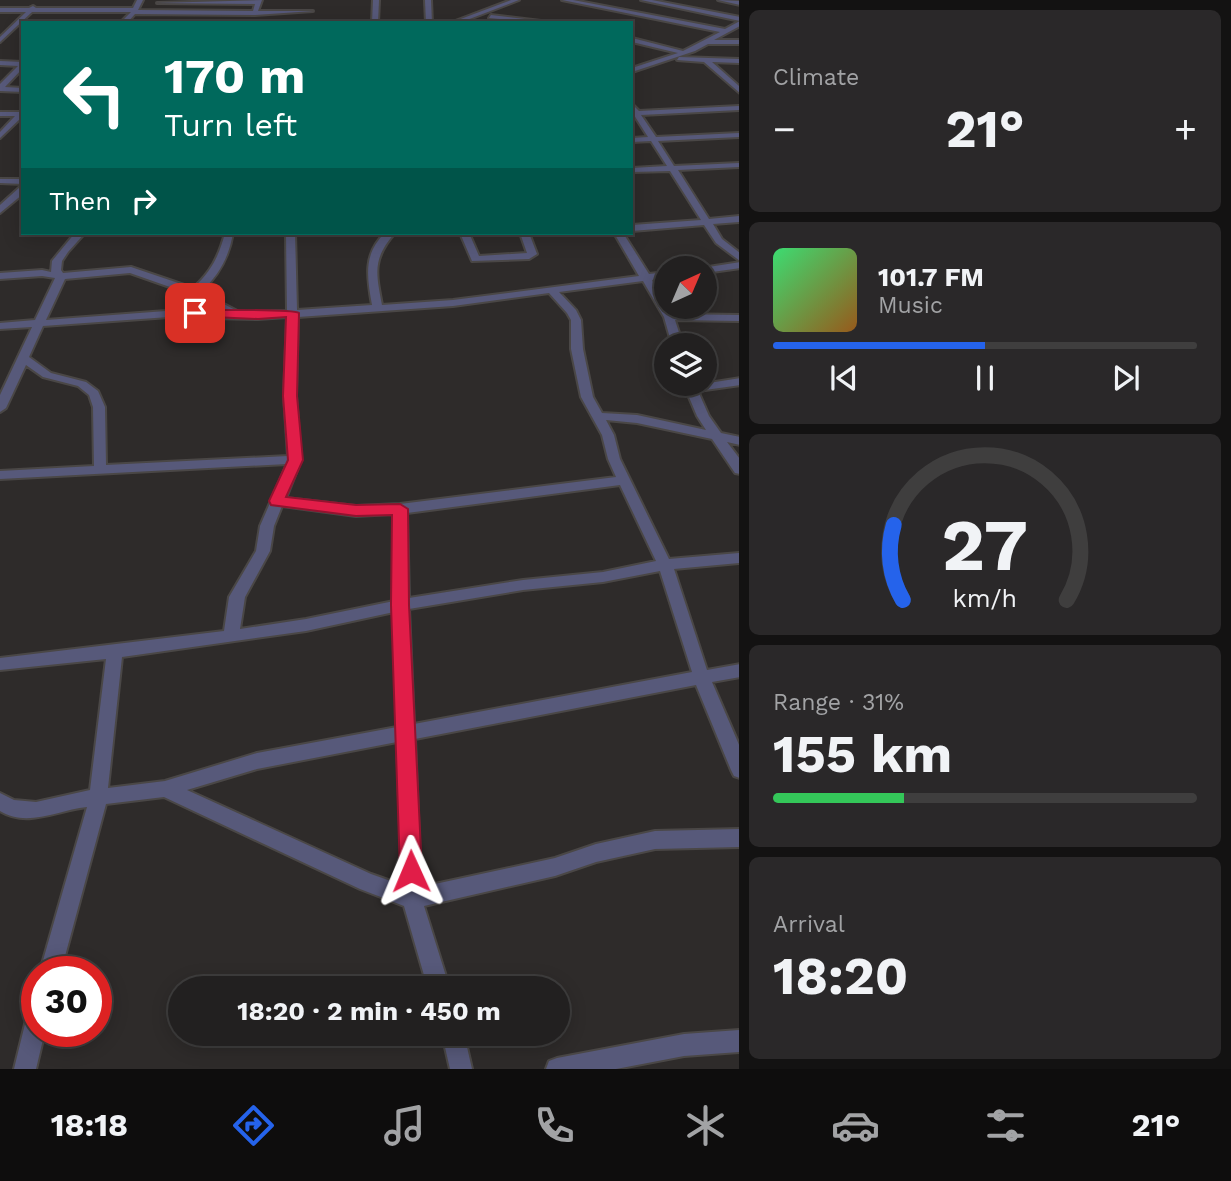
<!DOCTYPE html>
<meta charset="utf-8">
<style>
body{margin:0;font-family:"Work Sans",sans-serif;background:#2a2829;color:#f1f3f6;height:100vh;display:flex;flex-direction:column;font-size:26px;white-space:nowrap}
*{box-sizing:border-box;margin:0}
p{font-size:23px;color:#a2a3a5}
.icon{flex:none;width:38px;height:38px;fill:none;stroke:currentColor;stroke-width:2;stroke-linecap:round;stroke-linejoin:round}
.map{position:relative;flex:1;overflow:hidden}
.details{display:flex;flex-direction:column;gap:10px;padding:10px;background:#131212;width:492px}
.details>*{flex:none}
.hud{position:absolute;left:21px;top:21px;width:612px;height:214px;border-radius:0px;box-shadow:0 4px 18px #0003,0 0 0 2px #3f3e3e;background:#00695c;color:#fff;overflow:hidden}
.needle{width:46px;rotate:44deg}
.tools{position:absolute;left:654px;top:256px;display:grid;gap:14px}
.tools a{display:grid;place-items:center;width:63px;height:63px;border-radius:50%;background:#222020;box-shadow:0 4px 18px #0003,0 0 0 2px #3f3e3e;font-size:35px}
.speed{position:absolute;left:21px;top:956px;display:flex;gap:14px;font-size:35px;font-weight:700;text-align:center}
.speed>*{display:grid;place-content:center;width:91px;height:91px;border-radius:50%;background:#222020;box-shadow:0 4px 18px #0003,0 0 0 2px #3f3e3e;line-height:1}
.speed .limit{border:10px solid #d22;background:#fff;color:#111}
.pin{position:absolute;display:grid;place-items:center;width:60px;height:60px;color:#fff;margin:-30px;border-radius:14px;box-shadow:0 4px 10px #0006}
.me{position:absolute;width:77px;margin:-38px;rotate:359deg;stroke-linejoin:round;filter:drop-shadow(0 0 5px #0008)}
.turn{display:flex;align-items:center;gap:24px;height:147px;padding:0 28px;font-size:32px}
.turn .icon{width:91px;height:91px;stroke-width:2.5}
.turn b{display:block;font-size:49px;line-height:60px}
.then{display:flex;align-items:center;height:66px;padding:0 28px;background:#0003;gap:14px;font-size:26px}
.big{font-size:52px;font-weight:700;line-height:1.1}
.details .tile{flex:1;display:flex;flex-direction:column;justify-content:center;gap:10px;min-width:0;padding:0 24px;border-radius:10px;background:#2a2829}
.details .dial{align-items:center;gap:0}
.dial svg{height:182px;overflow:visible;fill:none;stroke:#3f3e3e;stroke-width:7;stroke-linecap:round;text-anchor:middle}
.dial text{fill:#f1f3f6;stroke:none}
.song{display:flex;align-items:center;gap:21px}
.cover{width:84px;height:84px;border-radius:10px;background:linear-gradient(135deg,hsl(140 70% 55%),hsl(30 70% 35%))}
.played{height:7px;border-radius:4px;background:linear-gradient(90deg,#2563eb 50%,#3f3e3e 50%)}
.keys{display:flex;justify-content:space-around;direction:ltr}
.heat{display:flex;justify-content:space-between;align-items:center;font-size:38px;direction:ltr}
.charge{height:10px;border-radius:5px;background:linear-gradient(90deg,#34c759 31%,#3f3e3e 0)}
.trip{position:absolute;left:168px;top:976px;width:402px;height:70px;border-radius:35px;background:#222020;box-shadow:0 4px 18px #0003,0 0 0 2px #3f3e3e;font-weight:700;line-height:70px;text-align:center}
.tab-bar{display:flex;height:112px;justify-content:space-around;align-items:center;background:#0e0d0d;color:#a2a3a5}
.tab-bar .icon{width:49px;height:49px}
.tab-bar .on{color:#2563eb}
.tab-bar b{font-size:32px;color:#f1f3f6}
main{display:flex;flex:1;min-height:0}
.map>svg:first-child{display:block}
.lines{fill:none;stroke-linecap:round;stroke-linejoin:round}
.street-casing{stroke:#4a4746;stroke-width:4}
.street{fill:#57597a;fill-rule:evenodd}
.route{fill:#e11d48;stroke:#92132f;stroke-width:2}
</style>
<main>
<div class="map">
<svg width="740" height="1069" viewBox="0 0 740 1069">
<rect width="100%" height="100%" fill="#2e2b2a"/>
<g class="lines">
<defs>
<g id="street">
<path d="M137,0H143L138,10L253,11L255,4L157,3L262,0L258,11H313L255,15L135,14L127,23H120L131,12H32L0,42V37L26,12H0V8H29L33,6L36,8H133Z"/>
<path d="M373,0H379L378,23H372Z"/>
<path d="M425,0H431L432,23H426Z"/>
<path d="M511,0H519L459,23H450Z"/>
<path d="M562,0H573L725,29L740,21V26L714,40H740V44H708L695,51L632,72V68L678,53L632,42V38L683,51L720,32Z"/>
<path d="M641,0H652L740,17V21Z"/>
<path d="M718,0L740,1V5Z"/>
<path d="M491,15L541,21L544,23L489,18Z"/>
<path d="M679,57L740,59V63L712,62L740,87V93L704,62L677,60Z"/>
<path d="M0,61L23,62V68L5,87L23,88V92L0,91V84L18,66L0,65Z"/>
<path d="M632,104L639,111L740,106V110L641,115L656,137L740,133V137L658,141L674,166L740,163V167L678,170L709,219L740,216V222L713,224L722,239L740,253V261L716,243L704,225L632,231V225L701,220L670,171L632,172V168L667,166L651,141L632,142V138L648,137L634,115H632Z"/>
<path d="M0,112H23V116L0,138V132L15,116H0Z"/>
<path d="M0,179H23V184L0,183Z"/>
<path d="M20,187H23V194L0,213V205Z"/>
<path d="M75,233H85L68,252L62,261L61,270L63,273L131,267L193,288C211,272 219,256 225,233H233C229,257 219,275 201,292L239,312L287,311L286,233H295L297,310L372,305C367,277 363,254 385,233H395C372,259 376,273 382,305L453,300L639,276L614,233H623L649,274L667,272V278L652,280L672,314L740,315V321L675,320L683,345H672L664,317L643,281L559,292L576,310L581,320L583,349L593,397L602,413L637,415L706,430L697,416L683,383L696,385L740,378V385L698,391L709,416L721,433L740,437V445L727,442L740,459V474L735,473L712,439L637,423L606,420L614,435L620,459L669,559L740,553V563L674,569L707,670L740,664V677L712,682L740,747V778L734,776L731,770L696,685L415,739L421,887L555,858L596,844L655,831L740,829V847L655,849L596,862L555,876L424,906L450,989H428L404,906L360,889L164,797L106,804L61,971H40L87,807C58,810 27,828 0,811V793L14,800L36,802L90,790L106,659L0,670V658L224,631L229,597L256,551L260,526L287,464L0,479V471L94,466L93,407L89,395L78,386L43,377L26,365L6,408L0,412V395L32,327L0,329V323L35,320L55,278L42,276L0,279V273L42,270L51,272L52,261ZM130,273L187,293L166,311L46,320L65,279ZM549,293L567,313L571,320V349L581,397L602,435L608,459L616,477L400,504L356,506L286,498L301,460L296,396L298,317L453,306ZM195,297L226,312L179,311ZM169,317L258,319L287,317L284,396L288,456L106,465L105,407L98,391L86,382L51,373L29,357L43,326ZM620,485L656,561L603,572L523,580L409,598L407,513ZM282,506L356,516L393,514L394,601L306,619L240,629L245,597L270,551L274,526ZM660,571L692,672L414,724L409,609L523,590L603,582ZM394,612L397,727L257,753L165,781L108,788L122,657L306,631ZM397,742L402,885L371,874L187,790L257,769Z"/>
<path d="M460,233H469L479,256L527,253L520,233H529L537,254L529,259L472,261Z"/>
<path d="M740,262V268L705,273V268H702Z"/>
<path d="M37,1009V1031H45L36,1069H14L26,1020L29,1012Z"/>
<path d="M740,1030V1052L684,1056L616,1069H546L549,1061L557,1058L684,1034Z"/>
<path d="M442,1034H464L472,1069H450Z"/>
</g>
</defs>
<use href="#street" class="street-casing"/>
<use href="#street" class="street"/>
</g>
<path class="route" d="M195,310C210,310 293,309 299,313L297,396L303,460L286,497L356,505L400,504L408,509L409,605L422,871L419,878L411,882L403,878L400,871L391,605L392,515L356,516L271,505L269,501L288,460L283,396L286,317L258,319L190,316V311Z"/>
</svg>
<div class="tools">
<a><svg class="needle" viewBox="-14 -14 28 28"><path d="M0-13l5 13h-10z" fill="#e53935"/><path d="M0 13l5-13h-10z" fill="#a2a3a5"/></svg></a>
<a><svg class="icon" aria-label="layers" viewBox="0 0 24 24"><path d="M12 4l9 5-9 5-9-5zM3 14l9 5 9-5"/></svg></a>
</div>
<div class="speed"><div class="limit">30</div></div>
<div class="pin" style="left:195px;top:313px;background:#d93025"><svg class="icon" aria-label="arrive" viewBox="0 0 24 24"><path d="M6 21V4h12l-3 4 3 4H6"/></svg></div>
<svg class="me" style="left:411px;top:871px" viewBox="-20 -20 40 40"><path d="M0-17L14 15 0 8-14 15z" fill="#e11d48" stroke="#fff" stroke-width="4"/></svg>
<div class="trip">18:20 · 2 min · 450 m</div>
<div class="hud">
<div class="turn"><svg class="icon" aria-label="left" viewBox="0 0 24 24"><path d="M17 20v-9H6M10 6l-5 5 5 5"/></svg><div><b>170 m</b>Turn left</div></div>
<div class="then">Then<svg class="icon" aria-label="right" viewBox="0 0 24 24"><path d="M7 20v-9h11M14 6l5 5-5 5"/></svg></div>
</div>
</div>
<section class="details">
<div class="tile"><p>Climate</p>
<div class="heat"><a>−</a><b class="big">21°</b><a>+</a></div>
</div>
<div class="tile">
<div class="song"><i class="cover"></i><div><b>101.7 FM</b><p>Music</p></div></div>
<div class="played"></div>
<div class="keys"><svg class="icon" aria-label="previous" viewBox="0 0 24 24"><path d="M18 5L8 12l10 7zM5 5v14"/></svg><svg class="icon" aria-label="pause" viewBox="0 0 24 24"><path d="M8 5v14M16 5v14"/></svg><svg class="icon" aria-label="next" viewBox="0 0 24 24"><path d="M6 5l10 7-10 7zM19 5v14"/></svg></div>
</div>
<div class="tile dial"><svg viewBox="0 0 100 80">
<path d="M14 69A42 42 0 1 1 86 69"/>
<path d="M14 69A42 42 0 0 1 10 36" stroke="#2563eb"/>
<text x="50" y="56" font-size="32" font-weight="700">27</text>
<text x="50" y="72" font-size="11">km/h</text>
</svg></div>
<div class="tile"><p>Range · 31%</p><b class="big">155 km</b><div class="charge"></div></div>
<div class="tile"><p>Arrival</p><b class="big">18:20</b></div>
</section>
</main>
<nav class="tab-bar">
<b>18:18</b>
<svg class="icon on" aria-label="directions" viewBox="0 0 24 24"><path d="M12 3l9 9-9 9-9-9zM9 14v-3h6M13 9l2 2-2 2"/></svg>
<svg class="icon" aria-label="music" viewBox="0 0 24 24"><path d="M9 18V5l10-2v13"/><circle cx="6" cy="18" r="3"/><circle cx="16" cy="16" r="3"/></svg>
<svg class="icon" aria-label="phone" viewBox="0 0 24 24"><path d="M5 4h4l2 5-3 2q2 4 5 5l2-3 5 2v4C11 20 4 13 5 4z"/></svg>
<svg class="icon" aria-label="climate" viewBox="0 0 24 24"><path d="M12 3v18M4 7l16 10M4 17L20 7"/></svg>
<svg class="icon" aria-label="car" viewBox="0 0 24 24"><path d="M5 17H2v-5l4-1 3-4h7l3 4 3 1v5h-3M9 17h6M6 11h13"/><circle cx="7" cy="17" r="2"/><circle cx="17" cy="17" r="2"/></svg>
<svg class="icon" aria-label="filters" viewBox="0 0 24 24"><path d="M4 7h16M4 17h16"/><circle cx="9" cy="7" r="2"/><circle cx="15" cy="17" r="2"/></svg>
<b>21°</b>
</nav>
